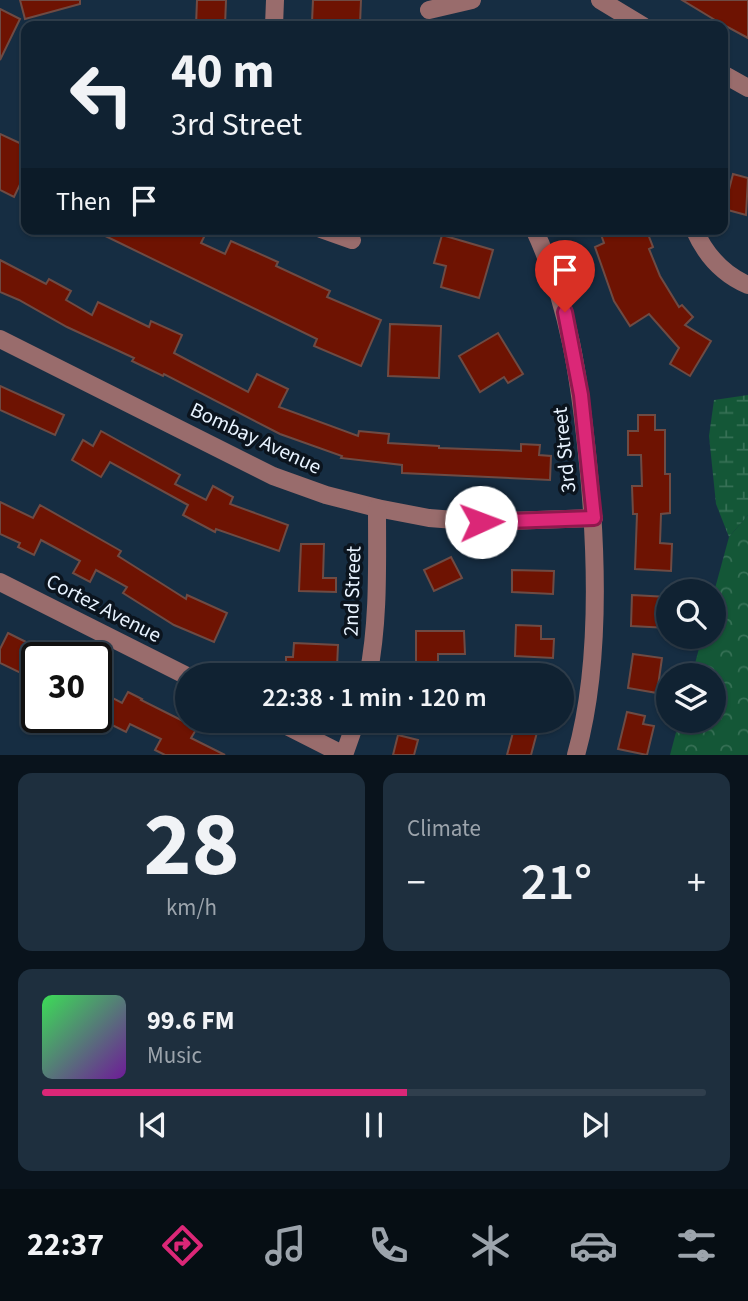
<!DOCTYPE html>
<meta charset="utf-8">
<style>
body{margin:0;font-family:"Source Sans 3",sans-serif;background:#1e2f3e;color:#f1f3f6;height:100vh;display:flex;flex-direction:column;font-size:26px;white-space:nowrap}
*{box-sizing:border-box;margin:0}
p{font-size:23px;color:#9ca4ac}
.icon{flex:none;width:38px;height:38px;fill:none;stroke:currentColor;stroke-width:2;stroke-linecap:round;stroke-linejoin:round}
.map{position:relative;height:755px;overflow:hidden}
.details{display:flex;flex-direction:column;gap:18px;padding:18px;background:#09131c;flex:1}
.details>*{flex:none}
.banner{position:absolute;left:21px;top:21px;width:707px;height:214px;border-radius:14px;box-shadow:0 2px 5px #0004,0 0 0 2px #303f4d;background:#102232;color:#f1f3f6;overflow:hidden}
.fabs{position:absolute;left:656px;top:579px;display:grid;gap:14px}
.fabs a{display:grid;place-items:center;width:70px;height:70px;border-radius:50%;background:#102232;box-shadow:0 2px 5px #0004,0 0 0 2px #303f4d;font-size:35px}
.speed{position:absolute;left:21px;top:642px;display:flex;gap:14px;font-size:35px;font-weight:700;text-align:center}
.speed>*{display:grid;place-content:center;width:91px;height:91px;border-radius:50%;background:#102232;box-shadow:0 2px 5px #0004,0 0 0 2px #303f4d;line-height:1}
.speed .limit{border:4px solid #111;border-radius:10px;background:#fff;color:#111}
.pin{position:absolute;display:grid;place-items:center;width:60px;height:60px;color:#fff;margin:-72px -30px;border-radius:50% 50% 50% 0;rotate:-45deg;box-shadow:0 0 7px #0007}
.pin .icon{rotate:45deg}
.me{position:absolute;width:77px;margin:-38px;rotate:88deg;stroke-linejoin:round;filter:drop-shadow(0 0 5px #0008)}
.turn{display:flex;align-items:center;gap:24px;height:147px;padding:0 35px;font-size:32px}
.turn .icon{width:91px;height:91px;stroke-width:2.5}
.turn b{display:block;font-size:49px;line-height:60px}
.then{display:flex;align-items:center;height:66px;padding:0 35px;background:#0003;gap:14px;font-size:26px}
.big{font-size:52px;font-weight:600;line-height:1.1}
.details .tile{flex:1;display:flex;flex-direction:column;justify-content:center;gap:10px;min-width:0;padding:0 24px;border-radius:14px;background:#1e2f3e}
.details .dial{align-items:center;gap:0}
.dial b{font-size:91px;line-height:1}
.song{display:flex;align-items:center;gap:21px}
.cover{width:84px;height:84px;border-radius:10px;background:linear-gradient(135deg,hsl(130 70% 55%),hsl(280 70% 35%))}
.played{height:7px;border-radius:4px;background:linear-gradient(90deg,#db2777 55%,#303f4d 55%)}
.keys{display:flex;justify-content:space-around;direction:ltr}
.heat{display:flex;justify-content:space-between;align-items:center;font-size:38px;direction:ltr}
.details .tiles{flex:1;display:grid;gap:18px;grid-template-columns:1fr 1fr}
.tile:last-child{grid-column:span 2}
.trip{position:absolute;left:175px;top:663px;width:399px;height:70px;border-radius:35px;background:#102232;box-shadow:0 2px 5px #0004,0 0 0 2px #303f4d;font-weight:600;line-height:70px;text-align:center}
.tab-bar{display:flex;height:112px;justify-content:space-around;align-items:center;background:#060e14;color:#9ca4ac}
.tab-bar .icon{width:49px;height:49px}
.tab-bar .on{color:#db2777}
.tab-bar b{font-size:32px;color:#f1f3f6}
.map>svg:first-child{display:block}
.forest{fill:url(#forest-crowns)}
.wetland{fill:url(#wetland-marsh)}
.building{fill:#6e1302;stroke:#6e4b44;stroke-width:2}
.lines{fill:none;stroke-linecap:round;stroke-linejoin:round}
.minor{stroke:#996c6c;stroke-width:18}
.route-casing{stroke:#8e194d;stroke-width:18}
.route{stroke:#db2777;stroke-width:12}
.labels{text-anchor:middle;stroke-width:7;stroke-linejoin:round;paint-order:stroke}
.street-label{font-size:21px;fill:#e8f3ff;stroke:#0b141e}
</style>
<div class="map">
<svg width="748" height="755" viewBox="0 0 748 755">
<defs>
<pattern id="forest-crowns" width="20" height="18" patternUnits="userSpaceOnUse" patternTransform="scale(1.75)"><rect width="20" height="18" fill="#145737"/><path d="M2 6a3 3 0 1 1 6 0M12 15a3 3 0 1 1 6 0" fill="none" stroke="#367055"/></pattern>
<pattern id="wetland-marsh" width="20" height="14" patternUnits="userSpaceOnUse" patternTransform="scale(1.75)"><rect width="20" height="14" fill="#145737"/><path d="M1 5h8M5 5V1M11 12h8M15 12V8" fill="none" stroke="#367055"/></pattern>
</defs>
<rect width="100%" height="100%" fill="#162d42"/>
<path class="forest" d="M748,515V755H670L679,721H714V676L692,675L702,637H714V592L729,537Z"/>
<path class="wetland" d="M748,395V515L729,537L716,504L709,436L714,400Z"/>
<g class="building">
<path d="M20,0H80V4L25,19Z"/>
<path d="M197,0H226L225,26H196Z"/>
<path d="M313,0H361L360,24L312,22Z"/>
<path d="M682,0H748V38L720,23Z"/>
<path d="M0,9L20,19L0,60Z"/>
<path d="M0,134L26,146V172L14,197L0,190Z"/>
<path d="M733,174L748,178L746,215L724,209Z"/>
<path d="M91,229H208L201,243L225,254L231,241L278,262L276,266L330,291L327,297L381,320L361,366L314,346L317,339Z"/>
<path d="M599,229H646L653,247L649,249L660,276L679,307L682,305L693,317L685,325L711,341L690,376L670,364L679,348L649,314L630,326L614,301L595,247L604,243Z"/>
<path d="M442,235L493,250L479,298L441,287L446,266L434,263Z"/>
<path d="M0,260L46,284L49,279L71,291L66,300L92,315L98,302L149,327L151,321L182,335L174,353L248,392L257,374L288,389L279,407L358,436L359,431L389,434L388,443L439,446V448L521,451V444L540,445L539,455L551,456L550,480L402,473V465L341,458L342,456L280,434L164,374L163,376L132,361L134,358L67,327L19,300L0,292Z"/>
<path d="M390,324L441,326L439,378L388,376Z"/>
<path d="M498,333L523,374L508,383L504,377L480,392L459,356Z"/>
<path d="M0,386L64,415L55,435L0,410Z"/>
<path d="M638,415H655V430H665V474H670V513L661,514L660,543L672,544L671,571L635,569L637,514H633L632,486H642L641,455H628V431H638Z"/>
<path d="M101,431L180,475L175,484L206,500L213,486L233,497L230,504L288,525L279,551L216,529L215,532L183,515L188,505L110,462L101,477L72,460L83,440L93,446Z"/>
<path d="M0,502L33,518L40,505L121,551L118,556L186,599L187,595L227,613L214,642L174,625L123,593L127,587L96,570L90,582L73,573L80,561L41,540L34,555L18,547L20,543L0,534Z"/>
<path d="M301,544H324L323,578H336V592L299,591Z"/>
<path d="M451,557L462,578L434,591L424,570Z"/>
<path d="M512,570L554,571L553,594L512,592Z"/>
<path d="M632,595L668,597V628L631,626Z"/>
<path d="M516,625L541,626V639H554L553,658L515,656Z"/>
<path d="M416,631H464L465,654H438V665H416Z"/>
<path d="M8,633L40,649L27,676L0,663V649Z"/>
<path d="M294,643L338,645L337,667H318V676L286,672V657H293Z"/>
<path d="M633,654L662,658L657,693L628,688Z"/>
<path d="M128,692L142,699L141,700L197,728L191,738L225,755H165L155,750L161,739L130,724L126,732L96,717L107,695L122,703Z"/>
<path d="M627,712L645,716L643,724L654,726L647,755L618,749Z"/>
<path d="M516,721H540L531,755H507Z"/>
<path d="M398,735L418,740L414,755H393Z"/>
</g>
<g class="lines">
<g class="minor">
<path d="M600,0L643,26"/>
<path d="M429,10L472,0"/>
<path d="M274,26L275,0"/>
<path d="M723,74L748,88"/>
<path d="M321,229L352,240"/>
<path d="M534,229C569,303 580,382 588,463C597,554 601,666 576,755"/>
<path d="M694,229C705,254 722,274 748,285"/>
<path d="M0,339L273,476L326,495L377,508L429,518L481,522L594,518"/>
<path d="M0,582L187,676"/>
<path d="M368,676C379,621 377,564 377,508"/>
<path d="M277,721L344,755"/>
<path d="M344,755L356,721"/>
</g>
</g>
<g class="lines">
<defs>
<path id="route" d="M481,522L594,518L581,395L565,312"/>
</defs>
<use href="#route" class="route-casing"/>
<use href="#route" class="route"/>
</g>
<g class="labels">
<g class="street-label">
<text transform="translate(256 438) rotate(25)" y="7">Bombay Avenue</text>
<text transform="translate(564 450) rotate(-96)" y="7">3rd Street</text>
<text transform="translate(352 591) rotate(-88)" y="7">2nd Street</text>
<text transform="translate(104 608) rotate(27)" y="7">Cortez Avenue</text>
</g>
</g>
</svg>
<div class="fabs">
<a><svg class="icon" aria-label="search" viewBox="0 0 24 24"><circle cx="10" cy="10" r="6"/><path d="M15 15l6 6"/></svg></a>
<a><svg class="icon" aria-label="layers" viewBox="0 0 24 24"><path d="M12 4l9 5-9 5-9-5zM3 14l9 5 9-5"/></svg></a>
</div>
<div class="speed"><div class="limit">30</div></div>
<div class="pin" style="left:565px;top:312px;background:#d93025"><svg class="icon" aria-label="arrive" viewBox="0 0 24 24"><path d="M6 21V4h12l-3 4 3 4H6"/></svg></div>
<svg class="me" style="left:481px;top:522px" viewBox="-20 -20 40 40"><circle r="19" fill="#fff"/><path d="M0-13L10 11 0 6-10 11z" fill="#db2777"/></svg>
<div class="trip">22:38 · 1 min · 120 m</div>
<div class="banner">
<div class="turn"><svg class="icon" aria-label="left" viewBox="0 0 24 24"><path d="M17 20v-9H6M10 6l-5 5 5 5"/></svg><div><b>40 m</b>3rd Street</div></div>
<div class="then">Then<svg class="icon" aria-label="arrive" viewBox="0 0 24 24"><path d="M6 21V4h12l-3 4 3 4H6"/></svg></div>
</div>
</div>
<section class="details">
<div class="tiles">
<div class="tile dial"><b>28</b><p>km/h</p></div>
<div class="tile"><p>Climate</p>
<div class="heat"><a>−</a><b class="big">21°</b><a>+</a></div>
</div>
<div class="tile">
<div class="song"><i class="cover"></i><div><b>99.6 FM</b><p>Music</p></div></div>
<div class="played"></div>
<div class="keys"><svg class="icon" aria-label="previous" viewBox="0 0 24 24"><path d="M18 5L8 12l10 7zM5 5v14"/></svg><svg class="icon" aria-label="pause" viewBox="0 0 24 24"><path d="M8 5v14M16 5v14"/></svg><svg class="icon" aria-label="next" viewBox="0 0 24 24"><path d="M6 5l10 7-10 7zM19 5v14"/></svg></div>
</div>
</div>
</section>
<nav class="tab-bar">
<b>22:37</b>
<svg class="icon on" aria-label="directions" viewBox="0 0 24 24"><path d="M12 3l9 9-9 9-9-9zM9 14v-3h6M13 9l2 2-2 2"/></svg>
<svg class="icon" aria-label="music" viewBox="0 0 24 24"><path d="M9 18V5l10-2v13"/><circle cx="6" cy="18" r="3"/><circle cx="16" cy="16" r="3"/></svg>
<svg class="icon" aria-label="phone" viewBox="0 0 24 24"><path d="M5 4h4l2 5-3 2q2 4 5 5l2-3 5 2v4C11 20 4 13 5 4z"/></svg>
<svg class="icon" aria-label="climate" viewBox="0 0 24 24"><path d="M12 3v18M4 7l16 10M4 17L20 7"/></svg>
<svg class="icon" aria-label="car" viewBox="0 0 24 24"><path d="M5 17H2v-5l4-1 3-4h7l3 4 3 1v5h-3M9 17h6M6 11h13"/><circle cx="7" cy="17" r="2"/><circle cx="17" cy="17" r="2"/></svg>
<svg class="icon" aria-label="filters" viewBox="0 0 24 24"><path d="M4 7h16M4 17h16"/><circle cx="9" cy="7" r="2"/><circle cx="15" cy="17" r="2"/></svg>
</nav>
